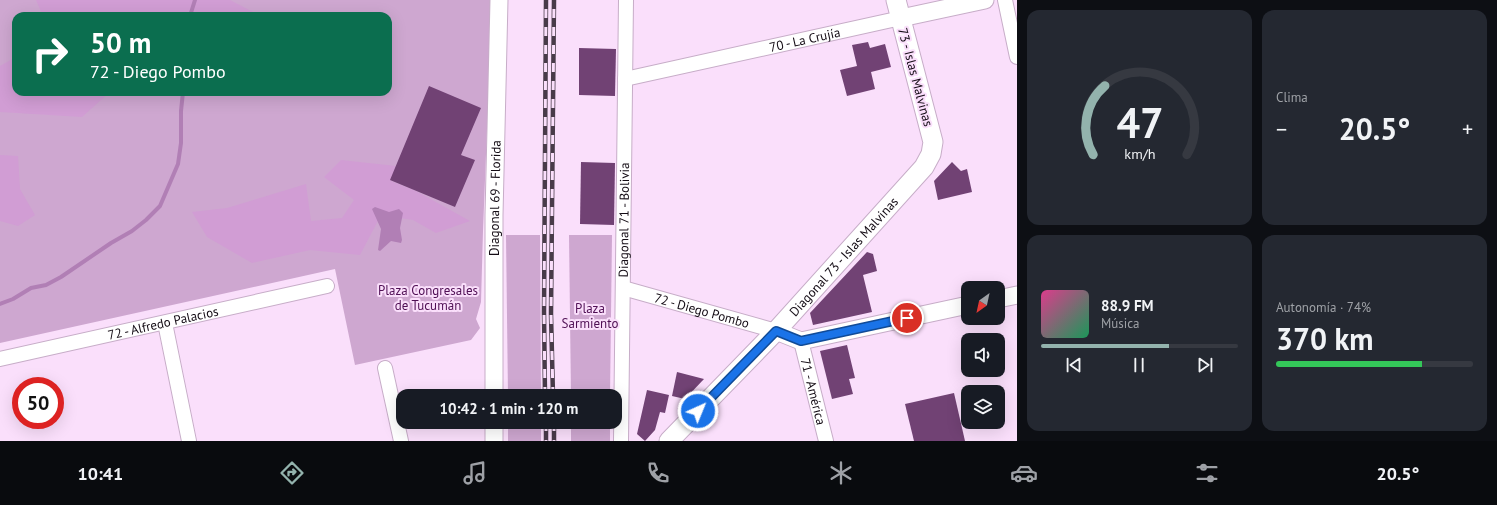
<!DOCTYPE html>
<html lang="es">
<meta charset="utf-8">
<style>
body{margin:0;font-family:"PT Sans",sans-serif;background:#242831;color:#f1f3f6;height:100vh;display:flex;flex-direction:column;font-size:15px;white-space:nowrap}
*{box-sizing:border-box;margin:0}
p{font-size:13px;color:#9ea1a6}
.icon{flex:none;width:22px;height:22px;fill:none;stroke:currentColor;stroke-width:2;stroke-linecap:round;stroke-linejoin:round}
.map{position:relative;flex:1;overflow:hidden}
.drawer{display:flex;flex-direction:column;gap:10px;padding:10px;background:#0d0f14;width:480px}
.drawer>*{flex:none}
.guide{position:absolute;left:12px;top:12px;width:380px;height:84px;border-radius:12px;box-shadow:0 4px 16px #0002;background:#0b6e4f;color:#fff;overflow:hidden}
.needle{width:26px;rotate:213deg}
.fabs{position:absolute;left:961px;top:281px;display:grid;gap:8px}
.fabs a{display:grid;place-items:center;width:44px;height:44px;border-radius:8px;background:#171b24;box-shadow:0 4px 16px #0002;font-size:20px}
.speed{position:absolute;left:12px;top:377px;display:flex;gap:8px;font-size:20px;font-weight:700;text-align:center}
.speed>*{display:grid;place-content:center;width:52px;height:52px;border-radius:50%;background:#171b24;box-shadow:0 4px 16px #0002;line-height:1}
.speed .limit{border:6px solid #d22;background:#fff;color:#111}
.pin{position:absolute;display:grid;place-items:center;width:34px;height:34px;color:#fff;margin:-17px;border:2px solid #fff;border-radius:50%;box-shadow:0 1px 4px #0007}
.me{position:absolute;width:44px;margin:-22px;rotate:44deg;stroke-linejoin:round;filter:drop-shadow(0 0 3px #0008)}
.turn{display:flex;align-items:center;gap:14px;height:84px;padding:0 12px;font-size:18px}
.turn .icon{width:52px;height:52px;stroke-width:2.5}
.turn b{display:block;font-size:28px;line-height:34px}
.big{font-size:30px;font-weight:800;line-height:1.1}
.drawer .widget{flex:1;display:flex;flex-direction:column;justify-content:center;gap:6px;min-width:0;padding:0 14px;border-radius:12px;background:#242831}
.drawer .dial{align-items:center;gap:0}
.dial svg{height:104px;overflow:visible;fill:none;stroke:#363941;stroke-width:7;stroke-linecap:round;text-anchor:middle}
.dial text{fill:#f1f3f6;stroke:none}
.song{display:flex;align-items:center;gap:12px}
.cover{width:48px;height:48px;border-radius:6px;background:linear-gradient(135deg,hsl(330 70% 55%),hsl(150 70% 35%))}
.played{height:4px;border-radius:2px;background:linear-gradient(90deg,#93b3ad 65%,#363941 65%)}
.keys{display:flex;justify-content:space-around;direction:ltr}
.heat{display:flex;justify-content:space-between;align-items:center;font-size:22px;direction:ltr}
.charge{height:6px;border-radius:3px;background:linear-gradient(90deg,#34c759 74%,#363941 0)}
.drawer .tiles{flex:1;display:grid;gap:10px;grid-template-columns:repeat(2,1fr)}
.trip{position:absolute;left:396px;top:389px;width:226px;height:40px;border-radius:12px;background:#171b24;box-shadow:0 4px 16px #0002;font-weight:800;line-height:40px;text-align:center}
.dock{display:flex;height:64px;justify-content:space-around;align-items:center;background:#090b0e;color:#9ea1a6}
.dock .icon{width:28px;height:28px}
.dock .on{color:#93b3ad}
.dock b{font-size:18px;color:#f1f3f6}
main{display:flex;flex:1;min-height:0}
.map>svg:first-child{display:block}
.green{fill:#cea7d0;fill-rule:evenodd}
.forest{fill:#d19dd4}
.water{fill:#b17fb5}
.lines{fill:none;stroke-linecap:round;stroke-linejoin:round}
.stream{stroke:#b17fb5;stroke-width:4}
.building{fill:#714274}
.minor-casing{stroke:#c7adc8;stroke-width:16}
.tertiary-casing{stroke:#c7adc8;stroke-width:19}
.secondary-casing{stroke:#c7adc8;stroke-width:21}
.minor{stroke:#fff;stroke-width:14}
.tertiary{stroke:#fff;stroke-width:17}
.secondary{stroke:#fff;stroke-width:19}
.rail-casing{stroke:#483b49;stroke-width:4.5}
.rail{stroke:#fadffb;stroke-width:3;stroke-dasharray:9;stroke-linecap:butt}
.route-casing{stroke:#114b97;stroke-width:10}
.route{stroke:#1a73e8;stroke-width:7}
.labels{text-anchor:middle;stroke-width:4;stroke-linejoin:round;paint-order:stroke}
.street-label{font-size:13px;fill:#130b14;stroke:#fadffb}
.park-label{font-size:13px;fill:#4f0f54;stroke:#fadffb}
</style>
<main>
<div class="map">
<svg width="1017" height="441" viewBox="0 0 1017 441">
<rect width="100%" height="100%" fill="#fadffb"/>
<g class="green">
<path d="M0,0H492L483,231L481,302L476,319L480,328L471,340L355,365L335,269L0,343ZM16,16H388V92H16Z"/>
<path d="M506,235H540L541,396H508Z"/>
<path d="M569,235H612L610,396H571Z"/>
<rect x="508" y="422" width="33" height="19"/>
<rect x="571" y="422" width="39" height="19"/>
</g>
<g class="forest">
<path d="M36,0H230L261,16H43Z"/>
<path d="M16,57V92H110L82,117L0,112V66Z"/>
<path d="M0,155L18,156L20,189L35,215L18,226L0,221Z"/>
<path d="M341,160L396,166L391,181L416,191L470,221L436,233L413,220L381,215L360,255L310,250L252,263L207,237L192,212L227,208L306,184L311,221L342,218L354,200L324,177Z"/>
</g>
<path class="water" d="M375,207L389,212L399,209L403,213L400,228L402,240L401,243L391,241L380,251L378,250L381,229L372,209Z"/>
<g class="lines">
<g class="stream">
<path d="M190,16L195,0"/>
<path d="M0,304L13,299L31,288L46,285L61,277L111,243L132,231L146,220L160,206L178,164L181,143V111L183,92"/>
</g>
</g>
<g class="building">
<path d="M868,42L870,48L885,44L891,67L871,72L875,89L847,96L840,70L857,66L852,45Z"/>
<path d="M579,48L616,49L615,96L579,95Z"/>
<path d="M429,86L481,108L461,155L475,160L455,207L390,180Z"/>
<path d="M581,162L615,163L614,225L580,224Z"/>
<path d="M952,162L961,171L967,169L972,192L938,200L934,181Z"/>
<path d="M867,252L873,254L877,271L863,275L872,312L813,325L810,313Z"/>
<path d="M847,345L855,378L849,379L853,394L832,399L820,351Z"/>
<path d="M677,372L704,379L685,399L672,396Z"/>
<path d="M647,390L669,395L665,413L660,412L655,430L645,441L637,434Z"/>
<path d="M954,393L965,441H914L905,404Z"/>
</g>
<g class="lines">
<defs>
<g id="minor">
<path d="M1005,0L1017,57"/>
<path id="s1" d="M625,79L901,18"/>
<path id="s2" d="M623,288L776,331"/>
<path d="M165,323L189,441"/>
<path id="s3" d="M801,341L826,441"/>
<path id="s4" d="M0,359L327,286"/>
<path d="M385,368L401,441"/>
<path id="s5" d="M621,441L626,0"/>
</g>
<g id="tertiary">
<path d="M901,18L985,0"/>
<path d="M998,299L1017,295"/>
<path d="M776,331L801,341L968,305"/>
<path id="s6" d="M494,396V215L499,0"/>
<path d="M494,422V441"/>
</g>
<g id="secondary">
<path id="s7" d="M669,441L776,331L924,167L931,154L933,142L896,0"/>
</g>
</defs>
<use href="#minor" class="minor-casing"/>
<use href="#tertiary" class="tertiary-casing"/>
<use href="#secondary" class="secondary-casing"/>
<use href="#minor" class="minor"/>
<use href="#tertiary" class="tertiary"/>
<use href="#secondary" class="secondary"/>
<defs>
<g id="rail">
<path d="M545,396L544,312L546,0"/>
<path d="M553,396L551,314L554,0"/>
<path d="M546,422V441"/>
<path d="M554,422V441"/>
</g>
</defs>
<use href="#rail" class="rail-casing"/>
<use href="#rail" class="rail"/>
</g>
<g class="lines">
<defs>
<path id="route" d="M698,411L776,331L801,341L907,318"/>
</defs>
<use href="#route" class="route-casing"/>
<use href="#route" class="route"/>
</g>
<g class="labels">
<g class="street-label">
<text dy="5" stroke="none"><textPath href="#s1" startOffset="184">70 - La Crujía</textPath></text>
<text transform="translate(916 77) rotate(75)" y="5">73 - Islas Malvinas</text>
<text dy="5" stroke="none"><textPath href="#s6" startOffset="198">Diagonal 69 - Florida</textPath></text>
<text dy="5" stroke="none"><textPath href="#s5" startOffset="221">Diagonal 71 - Bolivia</textPath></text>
<text dy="5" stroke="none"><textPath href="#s7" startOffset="254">Diagonal 73 - Islas Malvinas</textPath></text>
<text dy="5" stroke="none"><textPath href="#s2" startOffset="82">72 - Diego Pombo</textPath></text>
<text dy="5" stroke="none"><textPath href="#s4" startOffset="167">72 - Alfredo Palacios</textPath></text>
<text dy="5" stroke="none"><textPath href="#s3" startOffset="52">71 - América</textPath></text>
</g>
<g class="park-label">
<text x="428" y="295">Plaza Congresales<tspan x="428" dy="15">de Tucumán</tspan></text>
<text x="590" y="313">Plaza<tspan x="590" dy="15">Sarmiento</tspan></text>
</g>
</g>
</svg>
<div class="fabs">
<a><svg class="needle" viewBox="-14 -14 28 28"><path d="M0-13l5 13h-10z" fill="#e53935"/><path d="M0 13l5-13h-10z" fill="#9ea1a6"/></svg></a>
<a><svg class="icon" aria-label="sound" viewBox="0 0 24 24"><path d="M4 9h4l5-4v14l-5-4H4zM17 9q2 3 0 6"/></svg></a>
<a><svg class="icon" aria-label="layers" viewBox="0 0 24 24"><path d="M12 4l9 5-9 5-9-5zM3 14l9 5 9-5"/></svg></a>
</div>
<div class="speed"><div class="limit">50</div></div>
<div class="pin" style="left:907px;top:318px;background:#d93025"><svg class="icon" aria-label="arrive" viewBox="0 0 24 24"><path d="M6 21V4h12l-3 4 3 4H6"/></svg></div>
<svg class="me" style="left:698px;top:411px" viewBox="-20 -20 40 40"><circle r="17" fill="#1a73e8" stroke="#fff" stroke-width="3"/><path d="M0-11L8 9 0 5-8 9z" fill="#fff"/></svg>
<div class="trip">10:42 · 1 min · 120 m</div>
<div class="guide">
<div class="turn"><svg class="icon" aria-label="right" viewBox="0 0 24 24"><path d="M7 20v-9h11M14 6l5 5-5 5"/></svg><div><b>50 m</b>72 - Diego Pombo</div></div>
</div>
</div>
<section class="drawer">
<div class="tiles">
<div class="widget dial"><svg viewBox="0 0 100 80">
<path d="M14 69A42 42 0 1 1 86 69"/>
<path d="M14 69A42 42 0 0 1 23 16" stroke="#93b3ad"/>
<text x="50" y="56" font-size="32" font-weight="700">47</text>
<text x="50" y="72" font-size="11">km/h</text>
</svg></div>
<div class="widget"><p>Clima</p>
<div class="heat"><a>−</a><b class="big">20.5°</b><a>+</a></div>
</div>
<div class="widget">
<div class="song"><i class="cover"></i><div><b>88.9 FM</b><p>Música</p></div></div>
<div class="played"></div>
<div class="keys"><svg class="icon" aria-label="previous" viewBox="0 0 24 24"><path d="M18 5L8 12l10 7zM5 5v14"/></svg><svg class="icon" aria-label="pause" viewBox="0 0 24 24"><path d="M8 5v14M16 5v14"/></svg><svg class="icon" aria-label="next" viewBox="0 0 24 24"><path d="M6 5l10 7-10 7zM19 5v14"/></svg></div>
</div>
<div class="widget"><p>Autonomía · 74%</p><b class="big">370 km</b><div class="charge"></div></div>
</div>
</section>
</main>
<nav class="dock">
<b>10:41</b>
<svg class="icon on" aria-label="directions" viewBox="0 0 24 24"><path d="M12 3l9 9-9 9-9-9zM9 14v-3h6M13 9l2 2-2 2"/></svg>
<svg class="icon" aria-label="music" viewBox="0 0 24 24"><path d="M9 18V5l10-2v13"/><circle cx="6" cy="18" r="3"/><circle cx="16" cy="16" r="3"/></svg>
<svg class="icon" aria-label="phone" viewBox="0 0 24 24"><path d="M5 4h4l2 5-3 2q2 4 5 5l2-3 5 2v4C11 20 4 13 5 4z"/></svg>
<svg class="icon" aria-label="climate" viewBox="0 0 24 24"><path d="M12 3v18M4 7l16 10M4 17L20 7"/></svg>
<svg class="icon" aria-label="car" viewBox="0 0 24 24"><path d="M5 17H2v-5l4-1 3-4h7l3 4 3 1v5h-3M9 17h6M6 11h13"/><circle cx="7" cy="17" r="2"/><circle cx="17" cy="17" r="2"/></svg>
<svg class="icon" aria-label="filters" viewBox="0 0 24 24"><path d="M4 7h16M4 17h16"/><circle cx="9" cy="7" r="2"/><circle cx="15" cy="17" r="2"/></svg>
<b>20.5°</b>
</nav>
